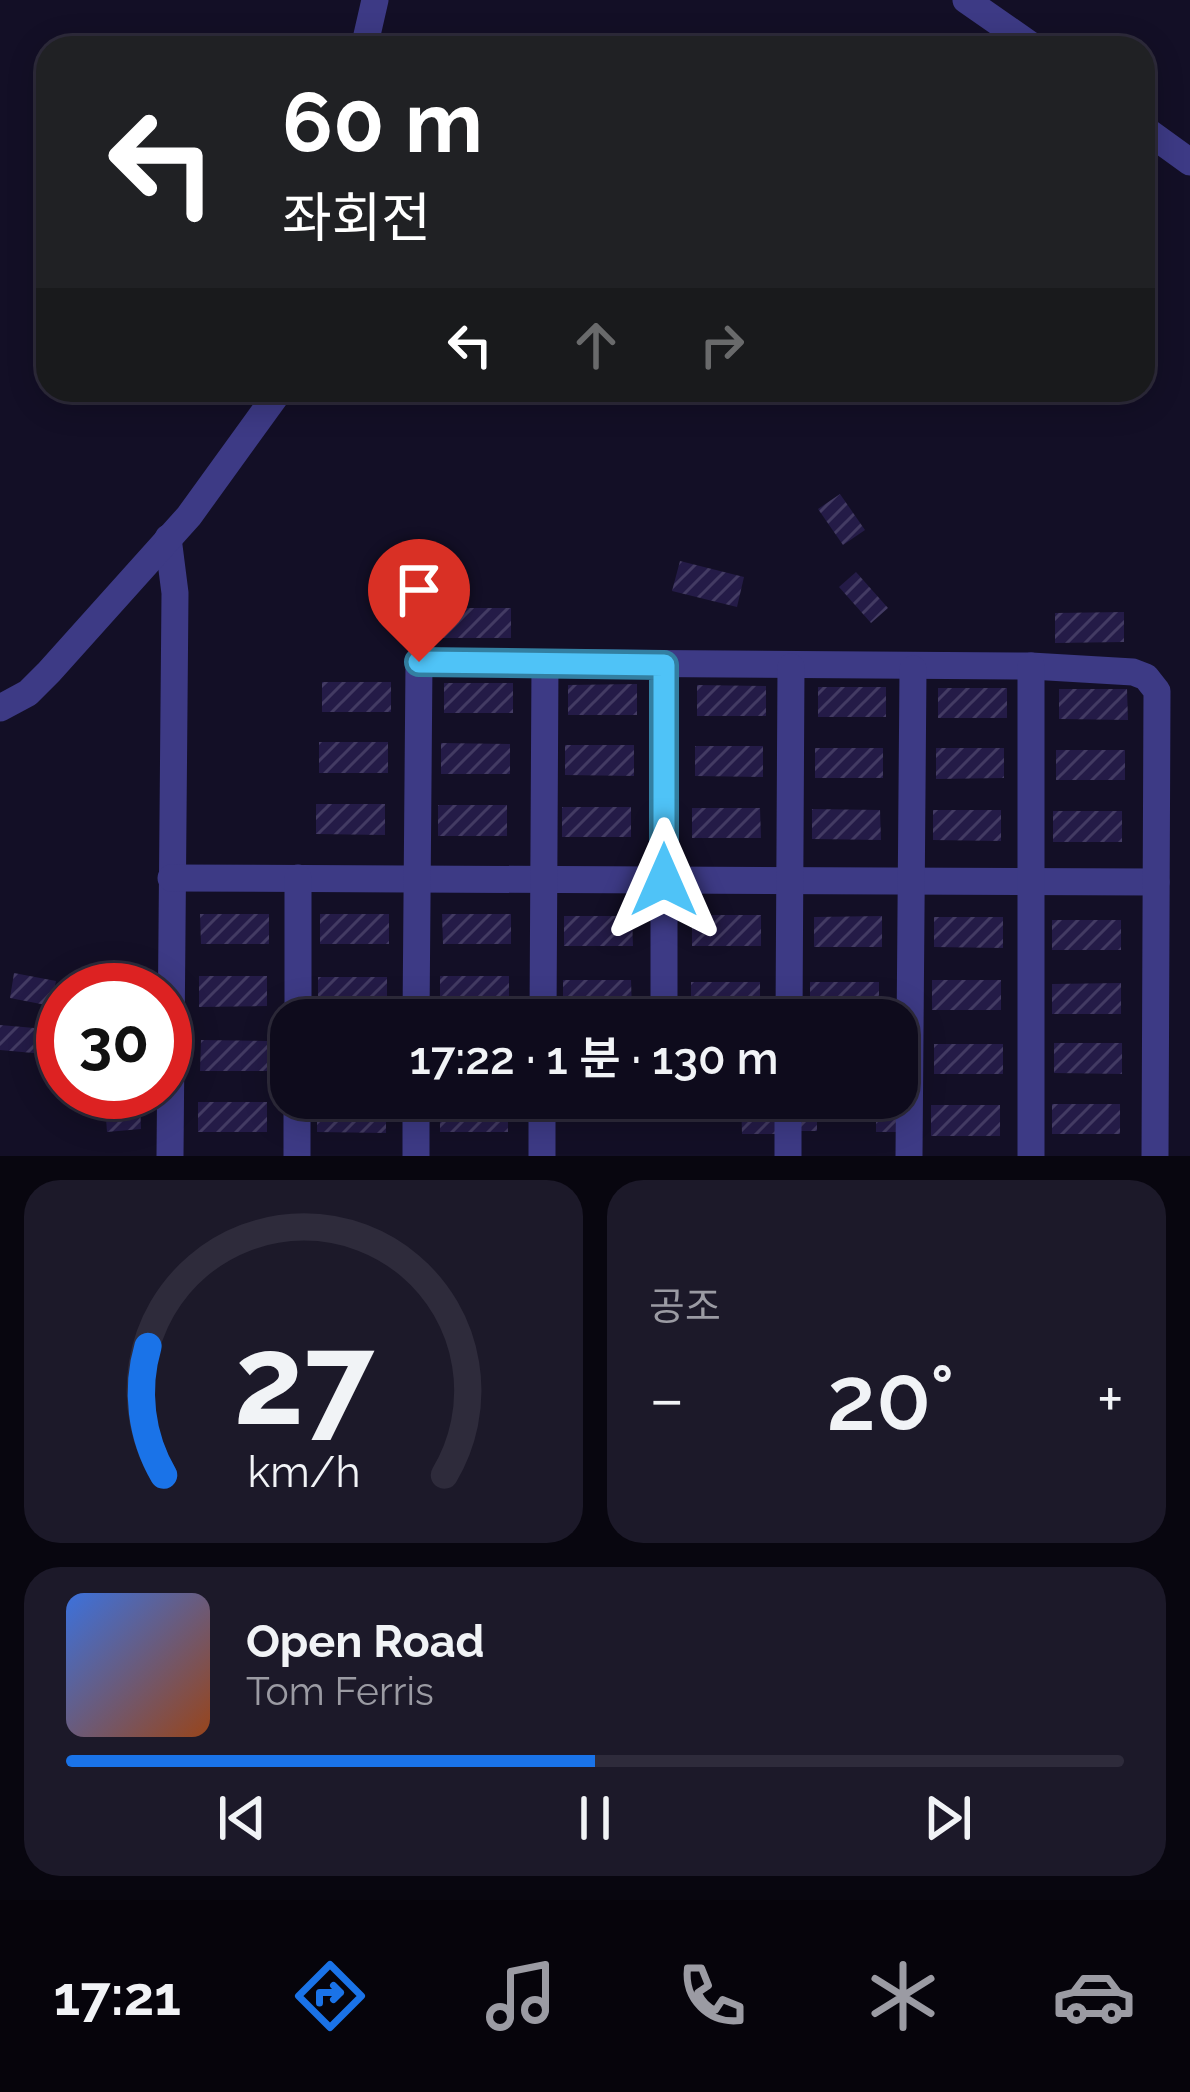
<!DOCTYPE html>
<html lang="ko">
<meta charset="utf-8">
<style>
body{margin:0;font-family:Raleway,"Noto Sans KR",sans-serif;background:#1c1929;color:#f1f3f6;height:100vh;display:flex;flex-direction:column;font-size:45px;white-space:nowrap}
*{box-sizing:border-box;margin:0}
p{font-size:39px;color:#9b9ba3}
.icon{flex:none;width:66px;height:66px;fill:none;stroke:currentColor;stroke-width:2;stroke-linecap:round;stroke-linejoin:round}
.map{position:relative;height:1156px;overflow:hidden}
.drawer{display:flex;flex-direction:column;gap:24px;padding:24px;background:#08060f;flex:1}
.drawer>*{flex:none}
.banner{position:absolute;left:36px;top:36px;width:1119px;height:366px;border-radius:36px;box-shadow:0 6px 30px #0003,0 0 0 3px #2e2b3b;background:#202124;color:#fff;overflow:hidden}
.speed{position:absolute;left:36px;top:963px;display:flex;gap:24px;font-size:60px;font-weight:700;text-align:center}
.speed>*{display:grid;place-content:center;width:156px;height:156px;border-radius:50%;background:#0e0b1c;box-shadow:0 6px 30px #0003,0 0 0 3px #2e2b3b;line-height:1}
.speed .limit{border:18px solid #d22;background:#fff;color:#111}
.pin{position:absolute;display:grid;place-items:center;width:102px;height:102px;color:#fff;margin:-123px -51px;border-radius:50% 50% 50% 0;rotate:-45deg;box-shadow:0 0 12px #0007}
.pin .icon{rotate:45deg}
.me{position:absolute;width:132px;margin:-66px;rotate:0deg;stroke-linejoin:round;filter:drop-shadow(0 0 9px #0008)}
.turn{display:flex;align-items:center;gap:42px;height:252px;padding:0 48px;font-size:54px}
.turn .icon{width:156px;height:156px;stroke-width:2.5}
.turn b{display:block;font-size:84px;line-height:102px}
.lanes{display:flex;align-items:center;height:114px;padding:0 48px;background:#0003;justify-content:center;gap:60px;direction:ltr}
.lanes .off{opacity:.35}
.big{font-size:90px;font-weight:600;line-height:1.1}
.drawer .tile{flex:1;display:flex;flex-direction:column;justify-content:center;gap:18px;min-width:0;padding:0 42px;border-radius:36px;background:#1c1929}
.drawer .dial{align-items:center;gap:0}
.dial svg{height:312px;overflow:visible;fill:none;stroke:#2e2b3b;stroke-width:7;stroke-linecap:round;text-anchor:middle}
.dial text{fill:#f1f3f6;stroke:none}
.song{display:flex;align-items:center;gap:36px}
.cover{width:144px;height:144px;border-radius:18px;background:linear-gradient(135deg,hsl(220 70% 55%),hsl(20 70% 35%))}
.played{height:12px;border-radius:6px;background:linear-gradient(90deg,#1a73e8 50%,#2e2b3b 50%)}
.keys{display:flex;justify-content:space-around;direction:ltr}
.heat{display:flex;justify-content:space-between;align-items:center;font-size:66px;direction:ltr}
.drawer .tiles{flex:1;display:grid;gap:24px;grid-template-columns:1fr 1fr}
.tile:last-child{grid-column:span 2}
.trip{position:absolute;left:270px;top:999px;width:648px;height:120px;border-radius:36px;background:#0e0b1c;box-shadow:0 6px 30px #0003,0 0 0 3px #2e2b3b;font-weight:600;line-height:120px;text-align:center}
.menu{display:flex;height:192px;justify-content:space-around;align-items:center;background:#06040b;color:#9b9ba3}
.menu .icon{width:84px;height:84px}
.menu .selected{color:#1a73e8}
.menu b{font-size:54px;color:#f1f3f6}
.map>svg:first-child{display:block}
.building{fill:url(#building-hatch)}
.lines{fill:none;stroke-linecap:round;stroke-linejoin:round}
.minor{stroke:#3d3a85;stroke-width:27}
.route-casing{stroke:#337fa1;stroke-width:30}
.route{stroke:#4fc3f7;stroke-width:21}
</style>
<div class="map">
<svg width="1190" height="1156" viewBox="0 0 1190 1156">
<defs>
<pattern id="building-hatch" width="6" height="6" patternUnits="userSpaceOnUse" patternTransform="scale(3)"><rect width="6" height="6" fill="#241b47"/><path d="M-1 1l2-2M0 6l6-6M5 7l2-2" fill="none" stroke="#433b63"/></pattern>
</defs>
<rect width="100%" height="100%" fill="#130f26"/>
<g class="building">
<path d="M840,494L865,530L843,545L818,509Z"/>
<path d="M680,561L744,577L737,607L672,591Z"/>
<path d="M856,572L888,608L871,623L839,587Z"/>
<rect x="443" y="608" width="68" height="30"/>
<path d="M1124,612V642L1055,643V613Z"/>
<rect x="322" y="682" width="69" height="30"/>
<rect x="444" y="683" width="69" height="30"/>
<path d="M637,684V715H568V685Z"/>
<path d="M697,685L766,686V716H697Z"/>
<rect x="818" y="687" width="68" height="30"/>
<rect x="938" y="688" width="69" height="30"/>
<path d="M1059,689H1127L1128,720L1059,719Z"/>
<rect x="319" y="742" width="69" height="31"/>
<path d="M441,743L510,744V774H441Z"/>
<path d="M565,745H634V776L565,775Z"/>
<path d="M695,746H763V777L695,776Z"/>
<rect x="815" y="748" width="68" height="30"/>
<path d="M936,748H1004V778L936,779Z"/>
<rect x="1056" y="750" width="69" height="30"/>
<path d="M316,804H385V835L316,834Z"/>
<rect x="438" y="805" width="69" height="31"/>
<rect x="562" y="807" width="69" height="30"/>
<path d="M692,808H760L761,838H692Z"/>
<path d="M812,809L880,810L881,840L812,839Z"/>
<path d="M933,810H1001V841L933,840Z"/>
<rect x="1053" y="811" width="69" height="31"/>
<path d="M200,914H269V944H201Z"/>
<rect x="320" y="914" width="69" height="30"/>
<path d="M442,914H511V944H443Z"/>
<rect x="692" y="915" width="69" height="31"/>
<path d="M564,916H632L633,946H564Z"/>
<path d="M882,916V947H814V917Z"/>
<path d="M934,917H1003V948L934,947Z"/>
<rect x="1052" y="920" width="69" height="30"/>
<path d="M14,973L56,981L51,1006L10,998Z"/>
<path d="M199,976H267V1006L199,1007Z"/>
<path d="M440,976H509V1006L440,1007Z"/>
<rect x="318" y="977" width="69" height="30"/>
<path d="M563,980H631L632,1011L563,1010Z"/>
<rect x="932" y="980" width="69" height="30"/>
<rect x="691" y="982" width="69" height="30"/>
<rect x="810" y="982" width="69" height="31"/>
<path d="M1121,983V1014H1052V984Z"/>
<path d="M0,1025L46,1029L44,1054L0,1050Z"/>
<path d="M201,1040L269,1041V1071H200Z"/>
<path d="M1054,1043H1122V1074L1054,1073Z"/>
<rect x="934" y="1044" width="69" height="30"/>
<path d="M741,1098H778V1134H742Z"/>
<path d="M793,1098H897V1132H876V1103L817,1102V1131H793Z"/>
<path d="M140,1102L141,1129L107,1132L105,1105Z"/>
<rect x="198" y="1102" width="69" height="30"/>
<path d="M317,1102H386V1133L317,1132Z"/>
<rect x="440" y="1102" width="68" height="30"/>
<rect x="1052" y="1104" width="68" height="30"/>
<rect x="931" y="1105" width="69" height="31"/>
</g>
<g class="lines">
<g class="minor">
<path d="M966,0L1035,48"/>
<path d="M364,48L375,0"/>
<path d="M1143,128L1190,162"/>
<path d="M168,538L175,593L170,1156"/>
<path d="M664,665V1020"/>
<path d="M0,708L28,693L49,672L189,516L280,390"/>
<path d="M171,878L1156,882"/>
<path d="M298,1020V878"/>
<path d="M416,1020L419,662L1031,666L1133,672L1146,677L1157,691L1155,1156"/>
<path d="M543,1020L545,663"/>
<path d="M789,1020L791,667"/>
<path d="M297,1156V1098"/>
<path d="M416,1156V1098"/>
<path d="M542,1156V1098"/>
<path d="M788,1156V1098"/>
<path d="M909,1156L913,669"/>
<path d="M1031,1156V666"/>
</g>
</g>
<g class="lines">
<defs>
<path id="route" d="M419,662L664,665V880"/>
</defs>
<use href="#route" class="route-casing"/>
<use href="#route" class="route"/>
</g>
</svg>
<div class="speed"><div class="limit">30</div></div>
<div class="pin" style="left:419px;top:662px;background:#d93025"><svg class="icon" aria-label="arrive" viewBox="0 0 24 24"><path d="M6 21V4h12l-3 4 3 4H6"/></svg></div>
<svg class="me" style="left:664px;top:880px" viewBox="-20 -20 40 40"><path d="M0-17L14 15 0 8-14 15z" fill="#4fc3f7" stroke="#fff" stroke-width="4"/></svg>
<div class="trip">17:22 · 1 분 · 130 m</div>
<div class="banner">
<div class="turn"><svg class="icon" aria-label="left" viewBox="0 0 24 24"><path d="M17 20v-9H6M10 6l-5 5 5 5"/></svg><div><b>60 m</b>좌회전</div></div>
<div class="lanes"><svg class="icon" aria-label="left" viewBox="0 0 24 24"><path d="M17 20v-9H6M10 6l-5 5 5 5"/></svg><svg class="icon off" aria-label="ahead" viewBox="0 0 24 24"><path d="M12 20V5M6 11l6-6 6 6"/></svg><svg class="icon off" aria-label="right" viewBox="0 0 24 24"><path d="M7 20v-9h11M14 6l5 5-5 5"/></svg></div>
</div>
</div>
<section class="drawer">
<div class="tiles">
<div class="tile dial"><svg viewBox="0 0 100 80">
<path d="M14 69A42 42 0 1 1 86 69"/>
<path d="M14 69A42 42 0 0 1 10 36" stroke="#1a73e8"/>
<text x="50" y="56" font-size="32" font-weight="700">27</text>
<text x="50" y="72" font-size="11">km/h</text>
</svg></div>
<div class="tile"><p>공조</p>
<div class="heat"><a>−</a><b class="big">20°</b><a>+</a></div>
</div>
<div class="tile">
<div class="song"><i class="cover"></i><div><b>Open Road</b><p>Tom Ferris</p></div></div>
<div class="played"></div>
<div class="keys"><svg class="icon" aria-label="previous" viewBox="0 0 24 24"><path d="M18 5L8 12l10 7zM5 5v14"/></svg><svg class="icon" aria-label="pause" viewBox="0 0 24 24"><path d="M8 5v14M16 5v14"/></svg><svg class="icon" aria-label="next" viewBox="0 0 24 24"><path d="M6 5l10 7-10 7zM19 5v14"/></svg></div>
</div>
</div>
</section>
<nav class="menu">
<b>17:21</b>
<svg class="icon selected" aria-label="directions" viewBox="0 0 24 24"><path d="M12 3l9 9-9 9-9-9zM9 14v-3h6M13 9l2 2-2 2"/></svg>
<svg class="icon" aria-label="music" viewBox="0 0 24 24"><path d="M9 18V5l10-2v13"/><circle cx="6" cy="18" r="3"/><circle cx="16" cy="16" r="3"/></svg>
<svg class="icon" aria-label="phone" viewBox="0 0 24 24"><path d="M5 4h4l2 5-3 2q2 4 5 5l2-3 5 2v4C11 20 4 13 5 4z"/></svg>
<svg class="icon" aria-label="climate" viewBox="0 0 24 24"><path d="M12 3v18M4 7l16 10M4 17L20 7"/></svg>
<svg class="icon" aria-label="car" viewBox="0 0 24 24"><path d="M5 17H2v-5l4-1 3-4h7l3 4 3 1v5h-3M9 17h6M6 11h13"/><circle cx="7" cy="17" r="2"/><circle cx="17" cy="17" r="2"/></svg>
</nav>
